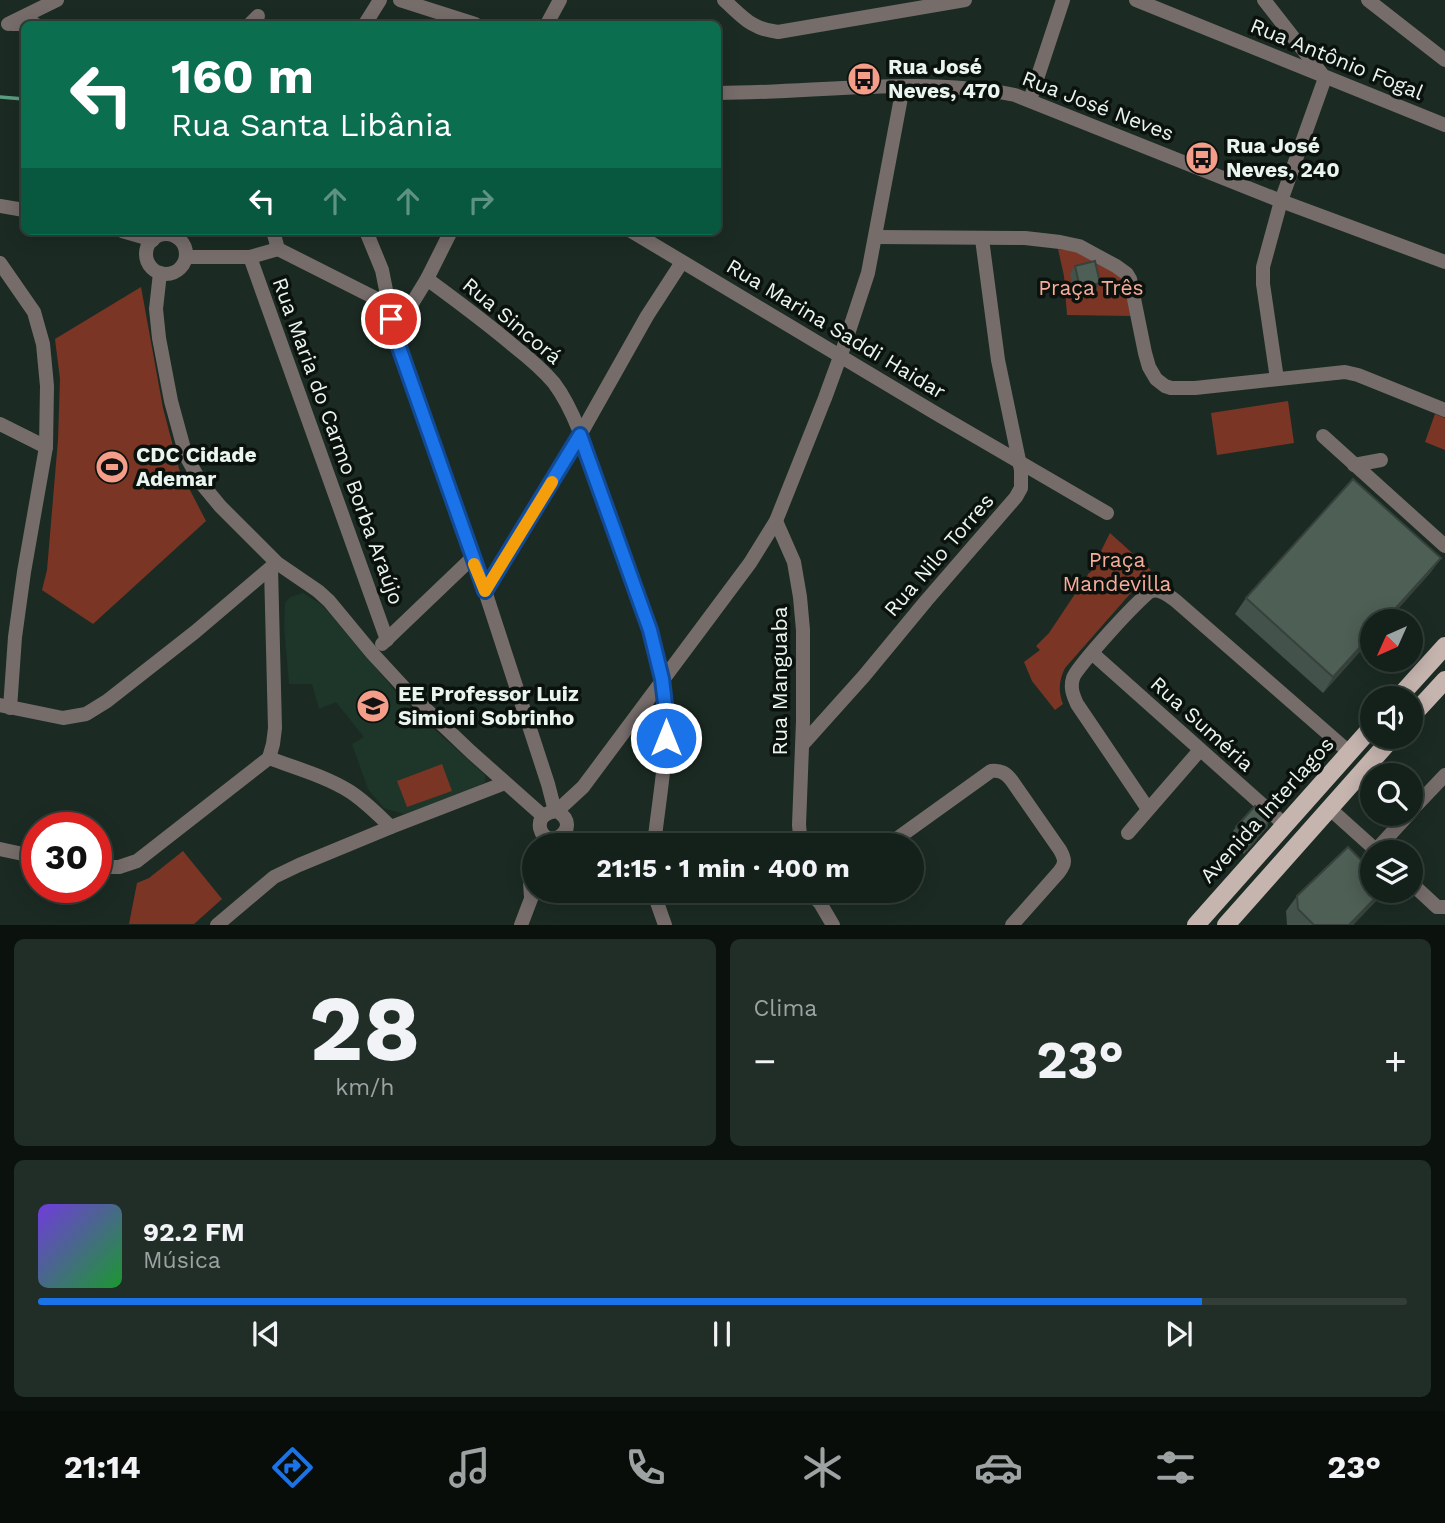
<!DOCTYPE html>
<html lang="pt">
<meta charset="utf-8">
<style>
body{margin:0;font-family:"Work Sans",sans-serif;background:#212d27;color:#f1f3f6;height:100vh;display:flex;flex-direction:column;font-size:26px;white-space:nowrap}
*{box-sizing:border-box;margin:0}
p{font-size:23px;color:#9da3a2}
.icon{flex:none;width:38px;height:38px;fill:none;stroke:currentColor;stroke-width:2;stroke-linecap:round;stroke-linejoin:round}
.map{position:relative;height:925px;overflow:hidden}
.side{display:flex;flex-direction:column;gap:14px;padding:14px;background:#0b120e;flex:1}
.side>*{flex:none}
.top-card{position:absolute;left:21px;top:21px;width:700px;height:214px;border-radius:10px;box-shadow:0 4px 18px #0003,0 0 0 2px #333e39;background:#0b6e4f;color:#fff;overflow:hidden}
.needle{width:46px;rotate:225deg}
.fabs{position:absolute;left:1360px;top:609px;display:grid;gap:14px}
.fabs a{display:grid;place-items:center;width:63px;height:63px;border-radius:50%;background:#14201a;box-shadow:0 4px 18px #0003,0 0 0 2px #333e39;font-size:35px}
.speed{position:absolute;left:21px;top:812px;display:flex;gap:14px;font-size:35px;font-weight:700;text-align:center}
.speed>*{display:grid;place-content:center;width:91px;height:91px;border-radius:50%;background:#14201a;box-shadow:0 4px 18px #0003,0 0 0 2px #333e39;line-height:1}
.speed .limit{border:10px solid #d22;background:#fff;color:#111}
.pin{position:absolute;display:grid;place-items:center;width:60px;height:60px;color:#fff;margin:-30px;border:4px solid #fff;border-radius:50%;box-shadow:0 2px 7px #0007}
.me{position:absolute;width:77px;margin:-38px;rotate:0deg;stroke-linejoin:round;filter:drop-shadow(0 0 5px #0008)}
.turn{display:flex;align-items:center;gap:24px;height:147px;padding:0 35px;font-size:32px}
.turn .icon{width:91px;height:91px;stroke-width:2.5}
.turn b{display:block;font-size:49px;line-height:60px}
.lanes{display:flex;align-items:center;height:66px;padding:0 35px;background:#0003;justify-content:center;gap:35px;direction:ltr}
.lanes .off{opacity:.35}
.big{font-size:52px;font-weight:700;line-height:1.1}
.side .widget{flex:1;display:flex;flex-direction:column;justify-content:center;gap:10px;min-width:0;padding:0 24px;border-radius:10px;background:#212d27}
.side .dial{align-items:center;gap:0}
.dial b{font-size:91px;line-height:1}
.song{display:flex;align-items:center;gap:21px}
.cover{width:84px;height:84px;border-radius:10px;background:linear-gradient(135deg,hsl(260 70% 55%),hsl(130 70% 35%))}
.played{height:7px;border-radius:4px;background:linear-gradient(90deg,#1a73e8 85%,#333e39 85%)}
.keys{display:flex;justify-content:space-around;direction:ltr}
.heat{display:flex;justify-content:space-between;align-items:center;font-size:38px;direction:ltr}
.side .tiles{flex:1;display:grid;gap:14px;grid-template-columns:1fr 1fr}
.widget:last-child{grid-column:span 2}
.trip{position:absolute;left:522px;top:833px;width:402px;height:70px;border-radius:35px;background:#14201a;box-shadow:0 4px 18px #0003,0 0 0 2px #333e39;font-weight:700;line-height:70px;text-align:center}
.dock{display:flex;height:112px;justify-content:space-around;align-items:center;background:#080d0a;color:#9da3a2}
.dock .icon{width:49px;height:49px}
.dock .active{color:#1a73e8}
.dock b{font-size:32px;color:#f1f3f6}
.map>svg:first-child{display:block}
.built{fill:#1e3529}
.green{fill:#7a3525}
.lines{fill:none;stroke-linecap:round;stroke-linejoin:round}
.stream{stroke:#5c9e84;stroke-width:3.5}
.minor{stroke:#766d6b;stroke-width:14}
.major{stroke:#c6b4af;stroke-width:18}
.wall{fill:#43524a}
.shaded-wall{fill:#37423c}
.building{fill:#4e5f56;stroke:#37423c;stroke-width:2}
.route-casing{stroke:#114b97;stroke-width:18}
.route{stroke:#1a73e8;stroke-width:12}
.slow{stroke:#f59e0b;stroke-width:12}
.labels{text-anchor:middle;stroke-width:7;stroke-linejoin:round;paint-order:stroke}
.street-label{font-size:21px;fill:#ebf5f0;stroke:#0b120e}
.poi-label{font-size:21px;font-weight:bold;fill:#ebf5f0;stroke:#0b120e;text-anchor:start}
.park-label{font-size:21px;fill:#f8ac99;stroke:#0b120e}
</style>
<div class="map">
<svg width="1445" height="925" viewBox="0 0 1445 925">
<rect width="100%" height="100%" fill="#1b2b23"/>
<path class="built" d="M303,593L322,605L367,657L405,703L485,775V782L475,789L404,814L384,808L368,789L352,744L364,737L336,702L319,709L312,684H289L284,627L285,603L290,597Z"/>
<g class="green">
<path d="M1058,249L1075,251L1119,273L1125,285L1132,316L1067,315L1064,276Z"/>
<path d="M141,287L163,408L179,469L206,521L93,624L42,590L47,570L58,440L60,379L55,339Z"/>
<path d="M1288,401L1294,443L1217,455L1211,413Z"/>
<path d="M1435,414L1445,418V450L1425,442Z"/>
<path d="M1110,533L1151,570L1065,668C1059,680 1058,691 1063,704L1055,710L1032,681L1024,662L1040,650L1036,646L1049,633L1089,573H1090Z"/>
<path d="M442,764L452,791L407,807L397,781Z"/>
<path d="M183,851L222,899L194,924H129L137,883L149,878Z"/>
</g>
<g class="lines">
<path class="stream" d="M0,97L24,99"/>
<g class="minor">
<path d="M400,0L475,24"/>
<path d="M724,0C743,17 751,29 778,32L965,0"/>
<path d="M1136,0L1445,125"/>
<path d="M1264,0L1325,78L1281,201L1263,267V284L1277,379"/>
<path d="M1368,0L1445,60"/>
<path d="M8,24L57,0"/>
<path d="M12,24H35"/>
<path d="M250,24L258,16"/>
<path d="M365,24L380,0"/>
<path d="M547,24L560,0"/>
<path d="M718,93C815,93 919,76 1015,95L1281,201L1445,262"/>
<path d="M1030,100L1063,0"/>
<path d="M0,206L24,210"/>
<path d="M122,231L153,240"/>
<path d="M273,231L278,249"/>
<path d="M366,231L382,270L389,305"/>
<path d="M631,231L937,414L1107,513"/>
<circle cx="166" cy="254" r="20"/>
<path d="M876,237L1025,238L1060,242L1079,246L1116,266L1127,274L1130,279L1145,353L1149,367L1156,379L1165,386L1171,388H1195L1345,372L1358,375L1445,410"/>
<path d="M186,257H250L278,249L389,305L394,333L485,591L548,784L555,811"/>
<path d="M250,257L387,640"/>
<path d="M0,263L34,312L43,344L47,386L46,447L24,572L15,637L10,708"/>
<path d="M160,273L156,309L159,338L171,401L186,456L201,483L220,506L277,563L318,591L329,601L372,653L408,692L471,752L543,816"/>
<path d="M427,279C457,301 487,323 515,347C529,358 543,370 554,383C578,415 592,467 605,505C627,566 660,639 665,703C669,750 659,798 654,845"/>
<path d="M394,333L427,279L451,231"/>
<path d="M0,424L46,447"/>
<path d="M1323,436L1445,546"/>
<path d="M1354,465L1381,460"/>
<path d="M776,521L794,562L800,597L803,630V721L799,825L801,845"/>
<path d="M485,591L580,435L647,316L682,262"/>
<path d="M382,644L472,558"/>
<path d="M1092,653L1285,825"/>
<path d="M0,705L63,718L86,714L107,701L195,632L275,564"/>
<path d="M803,744L864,676L926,601L1016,497L1021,488V470L998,360L982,239"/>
<path d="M269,758C295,768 325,776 349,791C365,801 377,814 391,827"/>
<path d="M1329,808L1378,852"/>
<path d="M1148,809L1077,704C1073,695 1070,688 1073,678C1076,668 1143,593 1152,591C1161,588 1169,596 1176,601L1349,752"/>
<path d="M557,811C585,828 546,853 540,828C538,816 548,812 557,811L583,787L750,563L776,521L825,398L844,346L868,273L903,87"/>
<path d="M1410,812L1445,775"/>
<path d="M1128,833L1200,750"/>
<path d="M888,845L991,771C1001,770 1006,773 1012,781L1060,850C1065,859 1066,863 1059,872L1012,925"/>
<path d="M0,849L37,857"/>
<path d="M1376,850L1409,814"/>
<path d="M96,867H119L137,861L269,758L273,744L275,728L271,568"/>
<path d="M1410,882L1437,907H1445"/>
<path d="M653,891L665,925"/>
<path d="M813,891L833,925"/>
<path d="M531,897L530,882L534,867"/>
<path d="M818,901L830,891"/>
<path d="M217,925L274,877L299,865L391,827L505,783"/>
<path d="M521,925L534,891"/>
</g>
<g class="major">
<path d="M1398,698L1445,646"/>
<path d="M1410,718L1445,680"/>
<path d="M1196,925L1372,727"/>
<path d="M1226,925L1393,737"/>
</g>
</g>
<g class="wall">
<path d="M1075,266L1100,283L1095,291L1075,296L1070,274Z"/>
<path d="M1441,558L1430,573L1323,693L1235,614L1246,598Z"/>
<path d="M1236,827L1264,830L1244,854L1232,843L1238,835L1233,831Z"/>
<path d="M1297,896L1376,901L1353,925H1287L1286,911Z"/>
</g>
<g class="shaded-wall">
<path d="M1100,283L1095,291L1075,296L1080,288Z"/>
<path d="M1441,558L1430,573L1387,621H1384Z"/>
<path d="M1372,634V638L1323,693L1333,677Z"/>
<path d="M1382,891H1383L1376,901L1353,925H1349Z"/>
</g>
<g class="building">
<path d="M436,20L450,24H435Z"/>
<path d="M1095,261L1100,283L1080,288L1075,266Z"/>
<path d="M1353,479L1441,558L1384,621H1372V634L1333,677L1246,598Z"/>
<path d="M1255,806L1268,818L1267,826L1247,850L1235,839L1241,831L1236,827Z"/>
<path d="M1348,847L1372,871V891H1382L1349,925H1314L1298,909L1297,896Z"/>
</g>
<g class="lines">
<defs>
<path id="route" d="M391,319L394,333L485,591L580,435L650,630L662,679L665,704L666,738"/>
</defs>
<use href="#route" class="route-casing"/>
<use href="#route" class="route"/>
<path class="slow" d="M474,564L485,591L552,482"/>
</g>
<defs>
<symbol id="bus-disc" viewBox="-11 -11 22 22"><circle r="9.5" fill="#f49e89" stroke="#0b120e"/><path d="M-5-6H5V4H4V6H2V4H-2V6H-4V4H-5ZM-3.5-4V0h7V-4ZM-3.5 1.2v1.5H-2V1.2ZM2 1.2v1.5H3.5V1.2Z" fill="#111"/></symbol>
<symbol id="stadium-disc" viewBox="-11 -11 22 22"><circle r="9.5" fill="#f49e89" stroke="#0b120e"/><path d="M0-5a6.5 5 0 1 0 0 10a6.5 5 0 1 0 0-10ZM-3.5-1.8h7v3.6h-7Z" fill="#111"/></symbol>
<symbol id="school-disc" viewBox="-11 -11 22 22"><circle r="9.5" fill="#f49e89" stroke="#0b120e"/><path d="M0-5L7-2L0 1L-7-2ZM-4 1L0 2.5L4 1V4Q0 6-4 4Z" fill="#111"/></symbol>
</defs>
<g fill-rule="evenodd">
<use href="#bus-disc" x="845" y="60" width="38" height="38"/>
<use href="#bus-disc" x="1183" y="139" width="38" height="38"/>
<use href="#stadium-disc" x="93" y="448" width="38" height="38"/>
<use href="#school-disc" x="354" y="687" width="38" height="38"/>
</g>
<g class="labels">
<g class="street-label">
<text transform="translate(1337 59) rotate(22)" y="7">Rua Antônio Fogal</text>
<text transform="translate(1098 106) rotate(21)" y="7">Rua José Neves</text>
<text transform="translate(512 321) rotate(40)" y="7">Rua Sincorá</text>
<text transform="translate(836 329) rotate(31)" y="7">Rua Marina Saddi Haidar</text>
<text transform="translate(338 441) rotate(70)" y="7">Rua Maria do Carmo Borba Araújo</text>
<text transform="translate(939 555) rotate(-49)" y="7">Rua Nilo Torres</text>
<text transform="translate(780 681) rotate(-90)" y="7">Rua Manguaba</text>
<text transform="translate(1202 724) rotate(42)" y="7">Rua Suméria</text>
<text transform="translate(1267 810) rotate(-48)" y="7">Avenida Interlagos</text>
</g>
<g class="poi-label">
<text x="888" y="74">Rua José<tspan x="888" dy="24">Neves, 470</tspan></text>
<text x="1226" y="153">Rua José<tspan x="1226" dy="24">Neves, 240</tspan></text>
<text x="136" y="462">CDC Cidade<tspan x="136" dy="24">Ademar</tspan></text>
<text x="398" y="701">EE Professor Luiz<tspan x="398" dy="24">Simioni Sobrinho</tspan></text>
</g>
<g class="park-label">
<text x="1091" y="295">Praça Três</text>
<text x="1117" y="567">Praça<tspan x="1117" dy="24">Mandevilla</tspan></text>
</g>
</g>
</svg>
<div class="fabs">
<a><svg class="needle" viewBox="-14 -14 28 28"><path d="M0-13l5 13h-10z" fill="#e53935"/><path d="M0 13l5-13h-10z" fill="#9da3a2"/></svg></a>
<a><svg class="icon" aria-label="sound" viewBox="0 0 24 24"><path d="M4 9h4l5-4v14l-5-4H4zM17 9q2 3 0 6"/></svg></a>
<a><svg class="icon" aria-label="search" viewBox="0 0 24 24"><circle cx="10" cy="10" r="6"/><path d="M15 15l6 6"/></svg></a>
<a><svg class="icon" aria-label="layers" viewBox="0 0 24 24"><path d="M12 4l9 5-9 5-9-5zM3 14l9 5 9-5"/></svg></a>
</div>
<div class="speed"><div class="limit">30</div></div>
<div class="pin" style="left:391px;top:319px;background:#d93025"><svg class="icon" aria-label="arrive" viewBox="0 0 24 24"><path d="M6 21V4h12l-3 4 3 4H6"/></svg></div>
<svg class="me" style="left:666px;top:738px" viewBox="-20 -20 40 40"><circle r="17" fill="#1a73e8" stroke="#fff" stroke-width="3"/><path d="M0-11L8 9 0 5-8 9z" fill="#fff"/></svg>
<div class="trip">21:15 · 1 min · 400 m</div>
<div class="top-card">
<div class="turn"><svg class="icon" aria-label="left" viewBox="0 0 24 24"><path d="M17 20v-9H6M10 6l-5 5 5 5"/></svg><div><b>160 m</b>Rua Santa Libânia</div></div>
<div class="lanes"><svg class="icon" aria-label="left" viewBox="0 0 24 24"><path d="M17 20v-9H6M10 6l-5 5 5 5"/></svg><svg class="icon off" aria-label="ahead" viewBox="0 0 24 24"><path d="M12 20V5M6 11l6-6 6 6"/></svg><svg class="icon off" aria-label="ahead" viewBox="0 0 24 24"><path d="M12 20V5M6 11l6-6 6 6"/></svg><svg class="icon off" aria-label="right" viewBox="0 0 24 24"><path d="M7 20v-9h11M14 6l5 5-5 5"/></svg></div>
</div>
</div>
<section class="side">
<div class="tiles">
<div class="widget dial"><b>28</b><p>km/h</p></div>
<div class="widget"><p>Clima</p>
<div class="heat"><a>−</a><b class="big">23°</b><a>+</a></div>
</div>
<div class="widget">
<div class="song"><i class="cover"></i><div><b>92.2 FM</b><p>Música</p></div></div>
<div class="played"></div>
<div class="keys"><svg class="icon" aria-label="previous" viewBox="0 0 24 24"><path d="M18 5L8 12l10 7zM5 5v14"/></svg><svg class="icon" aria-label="pause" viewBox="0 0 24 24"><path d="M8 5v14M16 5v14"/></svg><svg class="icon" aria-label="next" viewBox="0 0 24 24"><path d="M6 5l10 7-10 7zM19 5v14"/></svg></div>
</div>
</div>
</section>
<nav class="dock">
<b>21:14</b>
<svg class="icon active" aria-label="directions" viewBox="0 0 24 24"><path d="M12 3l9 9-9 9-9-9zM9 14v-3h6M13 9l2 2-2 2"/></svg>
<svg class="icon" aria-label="music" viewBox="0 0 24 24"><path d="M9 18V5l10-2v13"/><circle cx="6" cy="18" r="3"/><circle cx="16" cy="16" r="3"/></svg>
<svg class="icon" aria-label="phone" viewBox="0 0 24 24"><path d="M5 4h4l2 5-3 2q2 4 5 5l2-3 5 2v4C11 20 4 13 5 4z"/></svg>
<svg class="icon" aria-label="climate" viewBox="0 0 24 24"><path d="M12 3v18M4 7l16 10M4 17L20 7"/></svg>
<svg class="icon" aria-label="car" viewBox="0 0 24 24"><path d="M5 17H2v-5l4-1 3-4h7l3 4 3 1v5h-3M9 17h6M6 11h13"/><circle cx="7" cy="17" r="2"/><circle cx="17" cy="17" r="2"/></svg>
<svg class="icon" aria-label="filters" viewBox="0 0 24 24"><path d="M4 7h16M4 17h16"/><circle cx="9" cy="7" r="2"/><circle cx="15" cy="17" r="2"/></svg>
<b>23°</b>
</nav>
